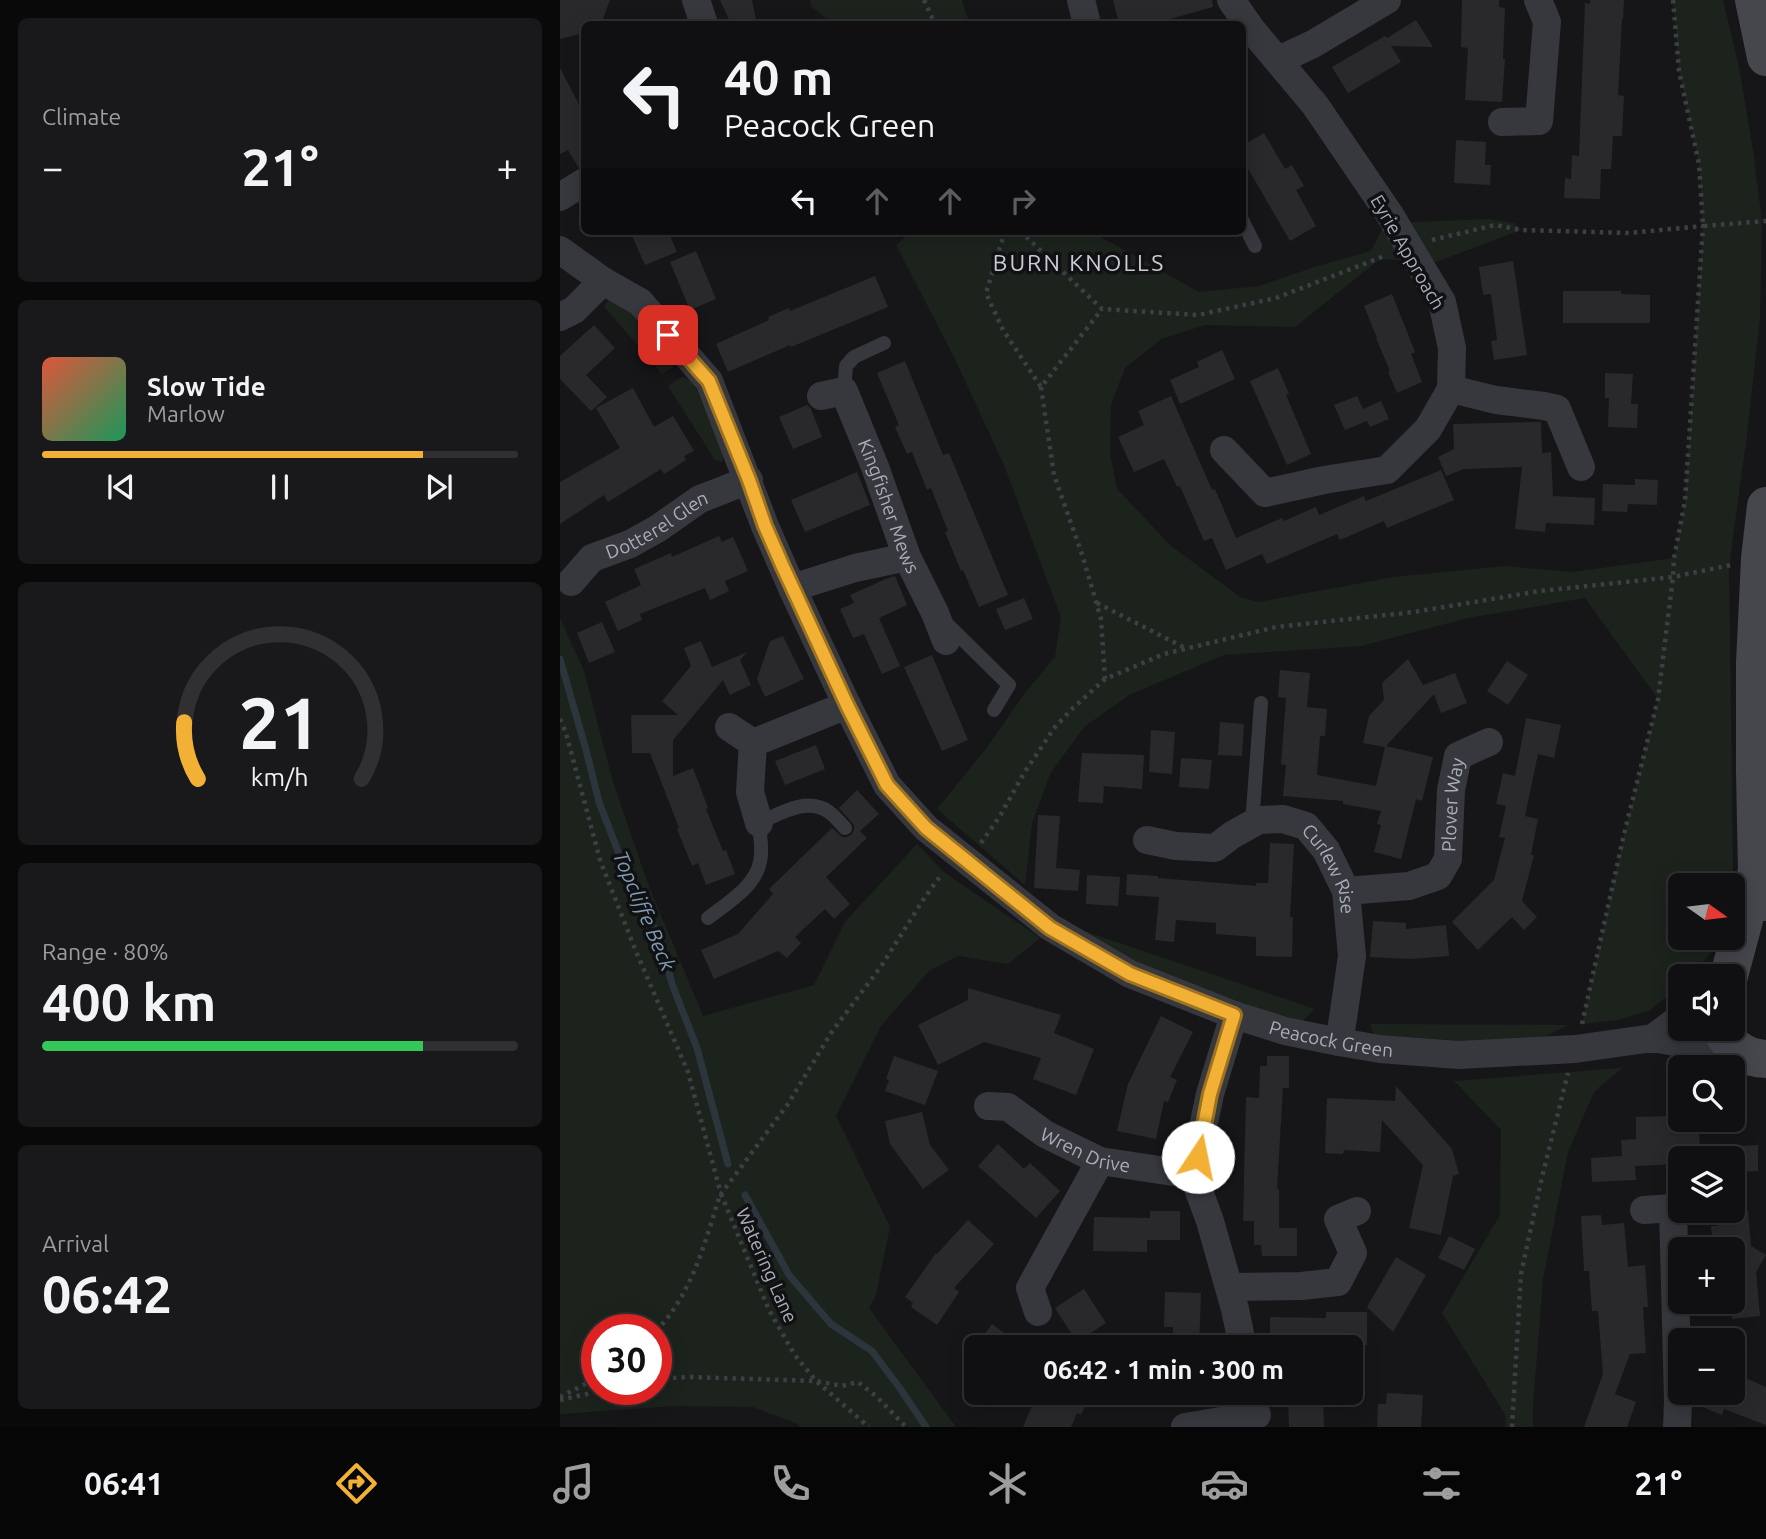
<!DOCTYPE html>
<meta charset="utf-8">
<style>
body{margin:0;font-family:Ubuntu,sans-serif;background:#19191b;color:#f1f3f6;height:100vh;display:flex;flex-direction:column;font-size:26px;white-space:nowrap}
*{box-sizing:border-box;margin:0}
p{font-size:23px;color:#9c9d9f}
.icon{flex:none;width:38px;height:38px;fill:none;stroke:currentColor;stroke-width:2;stroke-linecap:round;stroke-linejoin:round}
.map{position:relative;flex:1;overflow:hidden}
.details{display:flex;flex-direction:column;gap:18px;padding:18px;background:#09090a;width:560px}
.details>*{flex:none}
.banner{position:absolute;left:21px;top:21px;width:665px;height:214px;border-radius:10px;box-shadow:0 4px 18px #0003,0 0 0 2px #303032;background:#101012;color:#f1f3f6;overflow:hidden}
.needle{width:46px;rotate:104deg}
.controls{position:absolute;left:1108px;top:873px;display:grid;gap:14px}
.controls a{display:grid;place-items:center;width:77px;height:77px;border-radius:10px;background:#101012;box-shadow:0 4px 18px #0003,0 0 0 2px #303032;font-size:35px}
.speed{position:absolute;left:21px;top:1314px;display:flex;gap:14px;font-size:35px;font-weight:700;text-align:center}
.speed>*{display:grid;place-content:center;width:91px;height:91px;border-radius:50%;background:#101012;box-shadow:0 4px 18px #0003,0 0 0 2px #303032;line-height:1}
.speed .limit{border:10px solid #d22;background:#fff;color:#111}
.pin{position:absolute;display:grid;place-items:center;width:60px;height:60px;color:#fff;margin:-30px;border-radius:14px;box-shadow:0 4px 10px #0006}
.me{position:absolute;width:77px;margin:-38px;rotate:11deg;stroke-linejoin:round;filter:drop-shadow(0 0 5px #0008)}
.turn{display:flex;align-items:center;gap:24px;height:147px;padding:0 28px;font-size:32px}
.turn .icon{width:91px;height:91px;stroke-width:2.5}
.turn b{display:block;font-size:49px;line-height:60px}
.lanes{display:flex;align-items:center;height:66px;padding:0 28px;background:#0003;justify-content:center;gap:35px;direction:ltr}
.lanes .off{opacity:.35}
.big{font-size:52px;font-weight:700;line-height:1.1}
.details .tile{flex:1;display:flex;flex-direction:column;justify-content:center;gap:10px;min-width:0;padding:0 24px;border-radius:10px;background:#19191b}
.details .dial{align-items:center;gap:0}
.dial svg{height:182px;overflow:visible;fill:none;stroke:#303032;stroke-width:7;stroke-linecap:round;text-anchor:middle}
.dial text{fill:#f1f3f6;stroke:none}
.song{display:flex;align-items:center;gap:21px}
.cover{width:84px;height:84px;border-radius:10px;background:linear-gradient(135deg,hsl(10 70% 55%),hsl(150 70% 35%))}
.played{height:7px;border-radius:4px;background:linear-gradient(90deg,#f2b134 80%,#303032 80%)}
.keys{display:flex;justify-content:space-around;direction:ltr}
.heat{display:flex;justify-content:space-between;align-items:center;font-size:38px;direction:ltr}
.charge{height:10px;border-radius:5px;background:linear-gradient(90deg,#34c759 80%,#303032 0)}
.trip{position:absolute;left:404px;top:1335px;width:399px;height:70px;border-radius:10px;background:#101012;box-shadow:0 4px 18px #0003,0 0 0 2px #303032;font-weight:700;line-height:70px;text-align:center}
.dock{display:flex;height:112px;justify-content:space-around;align-items:center;background:#060607;color:#9c9d9f}
.dock .icon{width:49px;height:49px}
.dock .active{color:#f2b134}
.dock b{font-size:32px;color:#f1f3f6}
main{display:flex;flex:1;min-height:0}
.map>svg:first-child{display:block}
.green{fill:#1c231d;fill-rule:evenodd}
.lines{fill:none;stroke-linecap:round;stroke-linejoin:round}
.stream{stroke:#2c353c;stroke-width:7}
.building{fill:#29292c}
.path{stroke:#3d3f44;stroke-width:4.5;stroke-dasharray:3.5 5;stroke-linecap:butt}
.lane{stroke:#37383d;stroke-width:14}
.street{stroke:#37383d;stroke-width:28}
.secondary{stroke:#45474d;stroke-width:38}
.route-casing{stroke:#9d7322;stroke-width:18}
.route{stroke:#f2b134;stroke-width:12}
.labels{text-anchor:middle;stroke-width:7;stroke-linejoin:round;paint-order:stroke}
.street-label{font-size:19px;fill:#a8adb8;stroke:#111113}
.water-label{font-size:21px;font-style:italic;fill:#7f9bb3;stroke:#111113}
.quarter-label{font-size:23px;letter-spacing:2px;fill:#c9ccd4;stroke:#111113}
</style>
<main>
<section class="details">
<div class="tile"><p>Climate</p>
<div class="heat"><a>−</a><b class="big">21°</b><a>+</a></div>
</div>
<div class="tile">
<div class="song"><i class="cover"></i><div><b>Slow Tide</b><p>Marlow</p></div></div>
<div class="played"></div>
<div class="keys"><svg class="icon" aria-label="previous" viewBox="0 0 24 24"><path d="M18 5L8 12l10 7zM5 5v14"/></svg><svg class="icon" aria-label="pause" viewBox="0 0 24 24"><path d="M8 5v14M16 5v14"/></svg><svg class="icon" aria-label="next" viewBox="0 0 24 24"><path d="M6 5l10 7-10 7zM19 5v14"/></svg></div>
</div>
<div class="tile dial"><svg viewBox="0 0 100 80">
<path d="M14 69A42 42 0 1 1 86 69"/>
<path d="M14 69A42 42 0 0 1 8 44" stroke="#f2b134"/>
<text x="50" y="56" font-size="32" font-weight="700">21</text>
<text x="50" y="72" font-size="11">km/h</text>
</svg></div>
<div class="tile"><p>Range · 80%</p><b class="big">400 km</b><div class="charge"></div></div>
<div class="tile"><p>Arrival</p><b class="big">06:42</b></div>
</section>
<div class="map">
<svg width="1206" height="1427" viewBox="0 0 1206 1427">
<rect width="100%" height="100%" fill="#161618"/>
<g class="green">
<path d="M250,0H402L408,19V24H273L251,6Z"/>
<path d="M1113,0H1163L1179,67L1193,150L1202,222L1200,318L1187,435L1169,566L1173,870L1171,885L1120,886V938H1158L1153,951L1130,976H1120V987L1090,1010L1058,1020L1022,1024L1064,834L1098,699L1025,598L908,618L801,646L664,655L569,695L524,727L490,774L472,823L465,885L377,809L425,750L465,693L495,657L501,617L444,465L394,357L336,245L352,231H530L639,292L699,286L757,266L811,251L823,227L855,222L929,219L954,223L961,230L876,262L820,259L735,327L645,325L601,339L565,368L551,405L550,453L557,489L611,546L680,597L698,602L834,577L945,566L1012,572L1114,558L1125,501L1143,226L1139,164L1119,71Z"/>
<path d="M49,300L65,306L82,323L115,363L113,367L102,374L44,306Z"/>
<path d="M123,377L133,382L164,454L162,462L155,460L108,386L116,380Z"/>
<path d="M0,618L24,671L53,782L88,884L143,1016L254,985L285,922L357,844L384,872L480,938L448,964L398,956L369,971L321,1026L276,1116L330,1227L316,1295L309,1308L396,1427H240L238,1424L193,1407L116,1406L0,1414ZM37,1330H96V1390H37Z"/>
<path d="M515,928L755,1009L742,1021L680,1004L575,962Z"/>
<path d="M810,1024L1009,1025L977,1040L901,1041L814,1034Z"/>
<path d="M1062,1068L1034,1092L1008,1152L983,1279L973,1405V1427H945L946,1416L882,1313L940,1215L941,1130L894,1081Z"/>
</g>
<g class="lines">
<g class="stream">
<path d="M0,659L26,750L39,802L63,864L101,942L112,984L137,1048L168,1164"/>
<path d="M185,1195L229,1275L271,1324L312,1351L339,1387L366,1427"/>
</g>
</g>
<g class="building">
<path d="M0,0H50L41,24H24V33L0,39Z"/>
<path d="M160,0H192L197,24H171Z"/>
<path d="M553,0H652L653,7L603,21V20L584,24H559Z"/>
<path d="M902,0H939V7L945,8L943,59H945L942,102L905,100L908,48L901,47Z"/>
<path d="M1030,0H1064L1063,19H1062L1058,95L1064,96L1062,136H1053L1051,169H1041L1040,199L1004,198L1005,178L1011,179L1012,155L1019,156L1025,3L1030,4Z"/>
<path d="M856,20L873,47L831,46L841,62L788,93L772,67L825,36L827,38Z"/>
<path d="M0,68L24,114V166L18,167L8,150L0,154Z"/>
<path d="M704,133L725,169L732,165L744,186L736,190L756,226L730,241L682,158V146Z"/>
<path d="M896,140L926,142L925,165H931L930,185L894,183Z"/>
<path d="M70,231H108L117,252L85,265Z"/>
<path d="M136,251L156,299L130,310L110,262Z"/>
<path d="M953,261L967,355L934,360L931,341L937,340L931,294L923,295L919,267Z"/>
<path d="M315,276L328,307L231,347L230,345L168,372L156,344L209,320L208,317L229,308L230,311Z"/>
<path d="M1003,291H1061V294L1090,295V323H1003Z"/>
<path d="M832,294L855,352L851,354L862,382L837,393L828,372L830,371L816,338H817L804,306Z"/>
<path d="M34,325L55,348L26,375L47,397L31,411L0,379V356Z"/>
<path d="M662,350L675,379L620,404L610,380L639,367L637,362Z"/>
<path d="M345,361L383,455L389,453L448,595L419,607L403,570L401,571L385,532L388,531L371,488L367,490L352,452L347,454L335,427L339,425L317,373Z"/>
<path d="M718,368L729,394L726,395L751,454L727,465L690,381Z"/>
<path d="M1045,373L1073,374L1071,404H1078L1077,428L1048,427L1049,398H1045Z"/>
<path d="M73,388L94,427L113,416L134,451L124,456L126,460L104,474L101,469L48,502L44,495L0,524V482L60,448L36,408Z"/>
<path d="M611,396L652,490L655,489L676,538L722,518L724,521L756,507L759,515L804,496L806,501L881,470L894,500L827,528L824,521L780,540L777,534L707,564L702,554L666,570L652,538L644,541L620,486L617,487L604,459L574,472L558,437L584,425L578,411Z"/>
<path d="M797,396L803,409L821,401L829,419L810,427L807,421L785,430L774,405Z"/>
<path d="M247,405L251,409L262,437L233,449L219,417Z"/>
<path d="M976,422H981L982,453L991,452L993,496L1035,498L1034,525L986,523L985,532L955,529L962,467L904,469L886,476L878,457L894,449L893,424Z"/>
<path d="M297,472L310,505L245,532L231,500Z"/>
<path d="M1075,479L1098,480L1097,505L1068,504L1067,512L1042,511L1043,484L1075,485Z"/>
<path d="M159,536L162,542L173,537L188,571L165,581L169,591L150,600L145,588L80,614L82,620L58,631L45,602L81,585L74,569L111,553L112,557Z"/>
<path d="M335,576L347,605L319,618L340,666L322,674L304,634L293,638L280,609L294,603L290,595L328,578Z"/>
<path d="M464,598L473,619L445,630L436,609Z"/>
<path d="M42,622L55,652L29,663L17,633Z"/>
<path d="M223,636L244,679L205,697L197,679L210,641Z"/>
<path d="M141,641L152,667L187,652L180,660L191,685L170,695L163,680L113,740V776L133,768L148,808L146,809L163,851L166,850L175,874L146,885L138,863L132,866L117,829L119,828L90,753H72L71,715H118L102,701L131,666L124,648Z"/>
<path d="M372,655L408,740L382,751L344,667Z"/>
<path d="M848,659L863,685L895,673L907,703L881,713L874,694L826,746L873,757L862,801L856,799L841,859L814,852L821,825L817,824L821,811L783,804V801L723,796L726,765L721,764L726,698L718,697L720,670L750,673L747,707L767,709L765,736H760L757,775L816,786L825,747L803,743L809,716L824,700L822,683Z"/>
<path d="M947,661L968,675L948,705L927,691Z"/>
<path d="M966,718L1001,725L994,758L978,754L965,816L978,819L971,855H974L962,901L977,917L964,930L952,917L918,950L892,922L934,880L945,838L939,837L946,806L936,804L943,773L955,776Z"/>
<path d="M660,722L684,724L682,756L658,755Z"/>
<path d="M591,730L615,732L612,774L589,772Z"/>
<path d="M256,745L265,769L225,785L215,761Z"/>
<path d="M522,753L584,755L582,789L544,786L543,803L518,802Z"/>
<path d="M621,758L652,760L649,789L619,787Z"/>
<path d="M297,790L319,814L300,831L307,838L266,877L290,904L274,919L265,909L235,937L241,943L227,958L218,951L154,979L141,950L178,934L213,894L209,889L272,828L282,837H287L292,834L294,830V825L279,808Z"/>
<path d="M478,815L500,816L496,868L520,870L518,891L474,888Z"/>
<path d="M710,843L734,844L730,917H733L732,957L696,956V937L656,934V923L616,920L614,942L595,940L599,897L566,895L567,874L598,876V878L696,886V883H708Z"/>
<path d="M527,875L560,877L558,906L526,904Z"/>
<path d="M813,921L846,923V929L886,925L889,956L850,959L810,957Z"/>
<path d="M408,988L501,1015L494,1033L534,1049L516,1095L473,1079L481,1058L424,1042L378,1065L358,1025L408,1000Z"/>
<path d="M601,1016L633,1032L610,1077L617,1080L608,1102L604,1101L596,1139L557,1131L568,1084Z"/>
<path d="M334,1056L378,1071L365,1105L325,1091L329,1080L326,1079Z"/>
<path d="M707,1056H729V1088H723L717,1189H719V1228H737V1256H702L701,1245H694V1221H683L686,1097L699,1098L700,1066H707Z"/>
<path d="M836,1086L892,1149L899,1174L893,1176L881,1235L849,1228L863,1165L822,1120L820,1152L784,1150L783,1154L765,1153L767,1098L835,1101Z"/>
<path d="M362,1112L370,1145L389,1170L363,1189L330,1144L325,1121Z"/>
<path d="M1109,1116V1120H1137V1125H1139L1140,1158H1120V1164L1075,1166L1076,1180L1032,1182L1031,1158L1062,1156L1061,1140L1076,1139V1117Z"/>
<path d="M438,1144L464,1169L470,1163L500,1191L476,1218L418,1166Z"/>
<path d="M1198,1145V1171L1172,1172V1146Z"/>
<path d="M590,1211H620V1240H587V1252L533,1251L534,1217L590,1218Z"/>
<path d="M1188,1211L1191,1246L1206,1255L1196,1272L1200,1316L1172,1319V1250H1153L1151,1226H1157L1156,1214Z"/>
<path d="M1041,1215L1042,1225L1064,1223L1068,1267L1085,1265L1088,1307H1083L1086,1353L1070,1354L1055,1394L1076,1402L1067,1427H1024L1043,1374L1038,1311H1032L1029,1271H1024L1021,1216Z"/>
<path d="M408,1220L434,1244L394,1288L399,1292L377,1325L351,1307L353,1303L345,1297L376,1253L377,1254Z"/>
<path d="M889,1236L915,1249L904,1270L878,1258Z"/>
<path d="M836,1257L866,1275L833,1332L807,1307Z"/>
<path d="M524,1289L546,1323L517,1342L495,1308Z"/>
<path d="M605,1292L641,1293L639,1348H613V1327H604Z"/>
<path d="M766,1312H807V1345H756V1348L710,1346V1317L766,1318Z"/>
<path d="M432,1324L464,1348H414Z"/>
<path d="M1172,1372L1206,1387V1425L1164,1409L1162,1415L1135,1404L1134,1393H1172Z"/>
<path d="M479,1393H532L521,1415L517,1413L511,1427H463L474,1401L479,1403L483,1395Z"/>
<path d="M827,1393L863,1395L861,1427H817L818,1404H826Z"/>
<path d="M763,1399L764,1427H729L728,1400Z"/>
</g>
<g class="lines">
<g class="path">
<path d="M364,0L375,24"/>
<path d="M1113,0L1119,71L1139,164L1143,226L1206,221"/>
<path d="M445,231L426,293L443,330L481,387L542,309"/>
<path d="M460,231L542,309L638,315L716,298L827,255"/>
<path d="M872,240L935,225L961,230L1069,233L1143,226L1125,501L1114,558L1113,577L1098,699L1064,834L1022,1024"/>
<path d="M481,387L494,475L523,557L541,619L545,679"/>
<path d="M537,603L625,648"/>
<path d="M0,719L6,733L40,860L75,949L128,1072L161,1194L228,1104L271,1033L322,965L365,897L382,874"/>
<path d="M421,843L440,816L464,773L495,727L513,708L545,679L604,654L716,627L854,612L980,591L1113,577L1171,565"/>
<path d="M161,1194L209,1310L234,1354L256,1381L282,1386L298,1382L317,1397L346,1427"/>
<path d="M96,1331C132,1294 145,1242 160,1195"/>
<path d="M96,1379L130,1377L256,1381L309,1427"/>
<path d="M0,1397L37,1378"/>
<path d="M0,1400L45,1390"/>
<path d="M952,1427L961,1274L982,1177L1008,1073"/>
</g>
<g class="lane">
<path d="M682,220L695,246"/>
<path d="M284,391L286,366L294,357L324,343"/>
<path d="M386,623L449,685L434,710"/>
<path d="M692,824L701,703"/>
<path d="M148,918C167,903 195,887 200,862C203,850 200,836 199,823C219,814 247,796 269,812C275,816 280,823 285,828"/>
</g>
<g class="street">
<path d="M136,0L144,24"/>
<path d="M521,0L527,24"/>
<path d="M719,60L753,44L827,0"/>
<path d="M942,122L979,121L987,22L978,0"/>
<path d="M0,197L24,182"/>
<path id="s1" d="M0,250L43,281L80,302L149,381L205,526L232,588L287,705L327,785L366,828L490,927L570,974L674,1015L725,1031L779,1042L820,1049L899,1055L1015,1049L1093,1038L1186,1055"/>
<path d="M0,317L14,310L43,281"/>
<path d="M891,389L936,400L984,406L997,409L1021,467"/>
<path id="s2" d="M261,396L284,391L315,467L347,557L375,613L386,641"/>
<path d="M664,450L705,493L764,480L827,470L868,429L891,389L892,348L882,302L830,215L755,105L692,30L671,0"/>
<path id="s3" d="M11,582L32,558L70,544L97,529L140,499L189,480"/>
<path d="M232,588L295,568L347,557"/>
<path d="M169,727L193,743L190,792L199,823"/>
<path d="M193,743L287,705"/>
<path id="s4" d="M587,840L616,846L655,848L672,835L699,820L723,819L746,826L766,850L786,891L792,956L783,1018L779,1042"/>
<path id="s5" d="M786,891L849,886L878,876L888,859L891,790L898,756L929,742"/>
<path d="M674,1015L650,1094L633,1175L650,1221L675,1309L683,1348"/>
<path d="M1093,1038L1120,1018"/>
<path id="s6" d="M428,1106L448,1107L485,1134L540,1161L633,1175"/>
<path d="M1084,1210L1113,1208"/>
<path d="M669,1287L741,1286L778,1282L793,1253L778,1219L797,1211"/>
<path d="M478,1312L470,1288L540,1161"/>
<path d="M625,1427L697,1415"/>
<path d="M1117,1427L1118,1401L1113,1208H1120"/>
</g>
<g class="secondary">
<path d="M1194,0L1206,57"/>
<path d="M1206,506L1200,559L1195,663V771L1197,871L1206,902"/>
<path d="M1169,976L1197,871"/>
<path d="M1161,1029C1170,1048 1185,1058 1206,1059"/>
</g>
</g>
<g class="lines">
<defs>
<path id="route" d="M108,335L149,381L189,480L205,526L223,567L287,705L327,785L366,828L490,928L570,974L674,1015L650,1094L638,1157"/>
</defs>
<use href="#route" class="route-casing"/>
<use href="#route" class="route"/>
</g>
<g class="labels">
<g class="street-label">
<text transform="translate(848 252) rotate(60)" y="7">Eyrie Approach</text>
<text dy="7" stroke="none"><textPath href="#s2" startOffset="147">Kingfisher Mews</textPath></text>
<text dy="7" stroke="none"><textPath href="#s3" startOffset="105">Dotterel Glen</textPath></text>
<text dy="7" stroke="none"><textPath href="#s5" startOffset="168">Plover Way</textPath></text>
<text dy="7" stroke="none"><textPath href="#s4" startOffset="219">Curlew Rise</textPath></text>
<text dy="7" stroke="none"><textPath href="#s1" startOffset="1164">Peacock Green</textPath></text>
<text dy="7" stroke="none"><textPath href="#s6" startOffset="110">Wren Drive</textPath></text>
<text transform="translate(207 1265) rotate(66)" y="7">Watering Lane</text>
</g>
<g class="water-label">
<text transform="translate(84 911) rotate(67)" y="7">Topcliffe Beck</text>
</g>
<g class="quarter-label">
<text x="519" y="271">BURN KNOLLS</text>
</g>
</g>
</svg>
<div class="controls">
<a><svg class="needle" viewBox="-14 -14 28 28"><path d="M0-13l5 13h-10z" fill="#e53935"/><path d="M0 13l5-13h-10z" fill="#9c9d9f"/></svg></a>
<a><svg class="icon" aria-label="sound" viewBox="0 0 24 24"><path d="M4 9h4l5-4v14l-5-4H4zM17 9q2 3 0 6"/></svg></a>
<a><svg class="icon" aria-label="search" viewBox="0 0 24 24"><circle cx="10" cy="10" r="6"/><path d="M15 15l6 6"/></svg></a>
<a><svg class="icon" aria-label="layers" viewBox="0 0 24 24"><path d="M12 4l9 5-9 5-9-5zM3 14l9 5 9-5"/></svg></a>
<a>+</a>
<a>−</a>
</div>
<div class="speed"><div class="limit">30</div></div>
<div class="pin" style="left:108px;top:335px;background:#d93025"><svg class="icon" aria-label="arrive" viewBox="0 0 24 24"><path d="M6 21V4h12l-3 4 3 4H6"/></svg></div>
<svg class="me" style="left:638px;top:1157px" viewBox="-20 -20 40 40"><circle r="19" fill="#fff"/><path d="M0-13L10 11 0 6-10 11z" fill="#f2b134"/></svg>
<div class="trip">06:42 · 1 min · 300 m</div>
<div class="banner">
<div class="turn"><svg class="icon" aria-label="left" viewBox="0 0 24 24"><path d="M17 20v-9H6M10 6l-5 5 5 5"/></svg><div><b>40 m</b>Peacock Green</div></div>
<div class="lanes"><svg class="icon" aria-label="left" viewBox="0 0 24 24"><path d="M17 20v-9H6M10 6l-5 5 5 5"/></svg><svg class="icon off" aria-label="ahead" viewBox="0 0 24 24"><path d="M12 20V5M6 11l6-6 6 6"/></svg><svg class="icon off" aria-label="ahead" viewBox="0 0 24 24"><path d="M12 20V5M6 11l6-6 6 6"/></svg><svg class="icon off" aria-label="right" viewBox="0 0 24 24"><path d="M7 20v-9h11M14 6l5 5-5 5"/></svg></div>
</div>
</div>
</main>
<nav class="dock">
<b>06:41</b>
<svg class="icon active" aria-label="directions" viewBox="0 0 24 24"><path d="M12 3l9 9-9 9-9-9zM9 14v-3h6M13 9l2 2-2 2"/></svg>
<svg class="icon" aria-label="music" viewBox="0 0 24 24"><path d="M9 18V5l10-2v13"/><circle cx="6" cy="18" r="3"/><circle cx="16" cy="16" r="3"/></svg>
<svg class="icon" aria-label="phone" viewBox="0 0 24 24"><path d="M5 4h4l2 5-3 2q2 4 5 5l2-3 5 2v4C11 20 4 13 5 4z"/></svg>
<svg class="icon" aria-label="climate" viewBox="0 0 24 24"><path d="M12 3v18M4 7l16 10M4 17L20 7"/></svg>
<svg class="icon" aria-label="car" viewBox="0 0 24 24"><path d="M5 17H2v-5l4-1 3-4h7l3 4 3 1v5h-3M9 17h6M6 11h13"/><circle cx="7" cy="17" r="2"/><circle cx="17" cy="17" r="2"/></svg>
<svg class="icon" aria-label="filters" viewBox="0 0 24 24"><path d="M4 7h16M4 17h16"/><circle cx="9" cy="7" r="2"/><circle cx="15" cy="17" r="2"/></svg>
<b>21°</b>
</nav>
